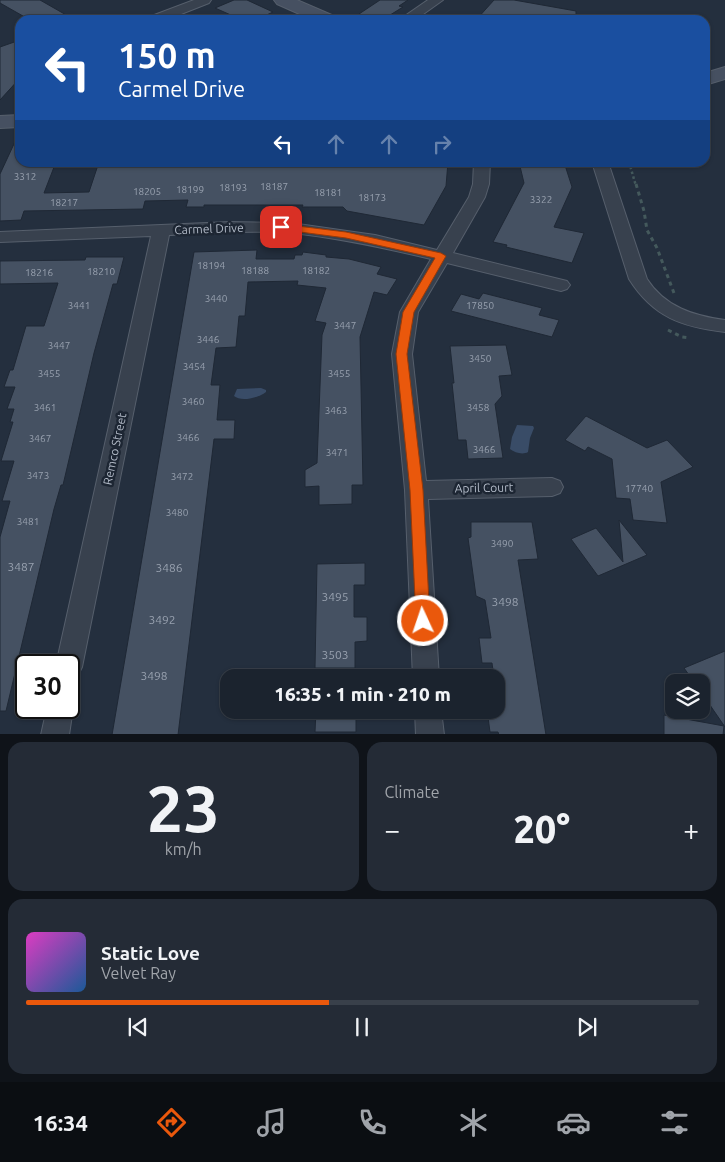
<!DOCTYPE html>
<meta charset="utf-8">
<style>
body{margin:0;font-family:Ubuntu,sans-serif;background:#242b36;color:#f1f3f6;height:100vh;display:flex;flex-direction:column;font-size:19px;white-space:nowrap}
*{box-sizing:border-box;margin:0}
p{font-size:16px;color:#a0a4aa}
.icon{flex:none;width:28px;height:28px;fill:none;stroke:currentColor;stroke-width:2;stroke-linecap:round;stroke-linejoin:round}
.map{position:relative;height:734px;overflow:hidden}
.drawer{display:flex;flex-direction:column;gap:8px;padding:8px;background:#0f1319;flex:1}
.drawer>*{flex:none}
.top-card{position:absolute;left:15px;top:15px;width:695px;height:152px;border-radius:15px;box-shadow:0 1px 4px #0004,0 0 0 1px #39404a;background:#1a4fa0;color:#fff;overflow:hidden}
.tools{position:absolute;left:665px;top:674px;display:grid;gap:10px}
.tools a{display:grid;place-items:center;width:45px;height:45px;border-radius:10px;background:#1b232e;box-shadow:0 1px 4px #0004,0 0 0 1px #39404a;font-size:25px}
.speed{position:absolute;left:15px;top:654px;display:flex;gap:10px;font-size:25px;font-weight:700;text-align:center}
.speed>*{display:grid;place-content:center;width:65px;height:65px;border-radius:50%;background:#1b232e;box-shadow:0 1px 4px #0004,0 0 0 1px #39404a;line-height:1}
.speed .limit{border:2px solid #111;border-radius:8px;background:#fff;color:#111}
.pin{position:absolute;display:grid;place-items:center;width:42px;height:42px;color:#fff;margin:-21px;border-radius:10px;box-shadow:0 2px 8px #0006}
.me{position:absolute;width:55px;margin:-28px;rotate:357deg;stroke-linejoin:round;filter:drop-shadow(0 0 4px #0008)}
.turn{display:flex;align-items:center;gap:18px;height:105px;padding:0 20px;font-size:22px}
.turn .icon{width:65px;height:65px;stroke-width:2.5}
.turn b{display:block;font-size:35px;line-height:42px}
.lanes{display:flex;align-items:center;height:48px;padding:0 20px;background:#0003;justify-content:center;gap:25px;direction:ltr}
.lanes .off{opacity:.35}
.big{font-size:38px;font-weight:800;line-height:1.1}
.drawer .widget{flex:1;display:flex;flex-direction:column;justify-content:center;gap:8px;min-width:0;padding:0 18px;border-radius:15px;background:#242b36}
.drawer .dial{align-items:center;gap:0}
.dial b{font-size:65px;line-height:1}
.song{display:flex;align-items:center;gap:15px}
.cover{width:60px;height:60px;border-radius:8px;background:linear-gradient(135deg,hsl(310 70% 55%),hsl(210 70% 35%))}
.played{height:5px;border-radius:2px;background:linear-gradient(90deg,#ea580c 45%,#39404a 45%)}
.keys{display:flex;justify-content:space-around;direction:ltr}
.heat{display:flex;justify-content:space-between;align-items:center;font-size:28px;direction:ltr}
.drawer .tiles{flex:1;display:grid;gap:8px;grid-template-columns:1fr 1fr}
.widget:last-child{grid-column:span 2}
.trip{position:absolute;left:220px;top:669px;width:285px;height:50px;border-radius:15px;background:#1b232e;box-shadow:0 1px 4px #0004,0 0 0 1px #39404a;font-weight:800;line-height:50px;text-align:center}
.tabs{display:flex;height:80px;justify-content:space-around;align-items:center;background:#0b0e12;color:#a0a4aa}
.tabs .icon{width:35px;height:35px}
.tabs .current{color:#ea580c}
.tabs b{font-size:22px;color:#f1f3f6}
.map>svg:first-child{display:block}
.water{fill:#394c67}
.building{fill:#455162;stroke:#1f2835}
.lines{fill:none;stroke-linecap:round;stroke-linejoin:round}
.street-casing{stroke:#565f6c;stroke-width:2}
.secondary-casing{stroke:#565f6c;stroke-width:2}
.path-far1{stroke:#44595c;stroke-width:2.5;stroke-dasharray:2.5 2.5;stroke-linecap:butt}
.path{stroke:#44595c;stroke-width:3;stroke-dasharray:4 4;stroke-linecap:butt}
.street{fill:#38414e;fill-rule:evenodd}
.secondary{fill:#465061;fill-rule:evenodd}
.route{fill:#ea580c;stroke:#983908}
.labels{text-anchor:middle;stroke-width:5;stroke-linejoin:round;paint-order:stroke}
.number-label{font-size:10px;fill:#98a1af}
.street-label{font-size:12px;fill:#b4bcc9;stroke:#1d2633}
.near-number-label{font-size:12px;fill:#98a1af}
</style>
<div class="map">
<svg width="725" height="735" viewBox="0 0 725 735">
<rect width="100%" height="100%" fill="#242f3e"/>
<g class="water">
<path d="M261,388L266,390V392C258,398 241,402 234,396L237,389Z"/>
<path d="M517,425L533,426L534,428L530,438L528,452C523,455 515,453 510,449L512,437Z"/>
</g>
<g class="building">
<path d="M0,0H40L75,20H30L0,3Z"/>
<path d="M234,0H247L273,12L256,20H242L215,8Z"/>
<path d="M380,0H408L399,6L403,7L382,20L359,14Z"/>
<path d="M494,0H514L576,11V20H476Z"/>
<path d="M20,40V78L0,100V47Z"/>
<path d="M20,131V162H56L44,193L89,192L99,162H395L428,164V162H448L446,186L424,225L347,211L343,207H302L303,205H204V207H186L188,200L145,201L143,209L24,211L21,220L0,221V174Z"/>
<path d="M519,162H564L572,187L554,227L584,233L572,263L506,247L507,245L493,242L524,183Z"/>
<path d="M257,250L256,259H294L295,255H302L303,252L326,255V257L349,259L381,267L377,274L397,279L387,295L374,292L360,337L363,485H352V504L319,505V486L305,487V470L317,463L322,335L326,323L315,321L326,288L297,285L298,281L248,282L245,316H239L236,347L216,348L211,385H220L217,420H235L234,439H214L178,735H112L194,252Z"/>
<path d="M86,257H124L117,284H113L94,353L63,485H61L54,509L6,711H0V537L10,501H2L14,461H1L13,422H10L14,409H7L15,387H4L10,370H13L26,326H44L58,283L0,284V261L85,260Z"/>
<path d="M483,293L542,308L539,315L559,320L552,337L451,311L461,294L479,299Z"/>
<path d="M506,345L512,375L499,376L502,396L495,404L503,458L468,459L466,440H458L452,383H454L450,346Z"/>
<path d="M586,416L647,448L667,440L693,467L661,482L667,523L633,520L630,499L616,498L612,459L588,447L585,451L565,440Z"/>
<path d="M619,520L647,555L598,576L571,539L596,528L623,562Z"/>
<path d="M471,522H532L538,559L518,560L546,735H499L498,732H490L487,710H496V678H494L492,663H482L479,638H491L485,600L476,596L468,538L471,537Z"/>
<path d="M365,563V585H354V617H367V641L355,642V668H315L317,564Z"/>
<path d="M725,651V727L701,692V682H694L684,668Z"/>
<path d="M316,710H356V732H315Z"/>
<path d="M664,715L724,726L723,735H664Z"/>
</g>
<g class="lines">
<defs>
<g id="street">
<path d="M194,0H211L209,3L166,20H147L149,17Z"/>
<path d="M428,0H443L415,20H399Z"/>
<path d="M474,162H490L489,184L485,197L453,253L567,281L570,285L567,289L561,291L447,263L418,312L412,354L426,481L552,478L560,481L563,487L560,493L552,496L428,499L439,678H413L405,490L392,354L400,312L431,259C385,248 339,238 292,233C251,230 209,233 169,235L82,667L78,675L69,679V665H56L151,236L0,242V232L230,222L291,223L375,235L437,250L469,197L473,184Z"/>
<path d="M592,162H608L647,279C665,307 694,316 725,320V332C682,327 653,317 629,279Z"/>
<path d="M69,699L73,708L69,735H41L47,708H69Z"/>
<path d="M415,710H441L444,735H416Z"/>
</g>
<g id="secondary">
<path d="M274,0H297L334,16L337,20H313L277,4Z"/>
<path d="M725,67V79L705,85V73Z"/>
<path d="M20,115V127L0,128V116Z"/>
</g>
</defs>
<use href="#street" class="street-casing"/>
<use href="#secondary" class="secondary-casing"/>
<path class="path-far1" d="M629,162L636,186"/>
<g class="path">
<path d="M636,184L644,211L647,230L657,248L674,293"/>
<path d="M668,330L682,337L690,338"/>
</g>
<use href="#street" class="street"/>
<use href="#secondary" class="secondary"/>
</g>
<path class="route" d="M281,224L346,232L441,253L446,256L414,312L407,354L423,490L430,621L428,626L423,628L418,626L416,621L410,490L396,354L403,312L435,258L346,238L277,229V225Z"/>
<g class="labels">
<g class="number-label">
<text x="25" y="180">3312</text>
<text x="274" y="190">18187</text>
<text x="233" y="191">18193</text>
<text x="190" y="193">18199</text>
<text x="147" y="195">18205</text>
<text x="328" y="196">18181</text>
<text x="372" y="201">18173</text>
<text x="541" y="203">3322</text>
<text x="64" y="206">18217</text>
<text x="211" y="269">18194</text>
<text x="255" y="274">18188</text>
<text x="316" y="274">18182</text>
<text x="101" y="275">18210</text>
<text x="39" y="276">18216</text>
<text x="216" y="302">3440</text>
<text x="79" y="309">3441</text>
<text x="480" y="309">17850</text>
<text x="345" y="329">3447</text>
<text x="208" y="343">3446</text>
<text x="59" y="349">3447</text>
<text x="480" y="362">3450</text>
<text x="194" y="370">3454</text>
<text x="49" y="377">3455</text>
<text x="339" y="377">3455</text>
<text x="193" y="405">3460</text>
<text x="45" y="411">3461</text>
<text x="478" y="411">3458</text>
<text x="336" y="414">3463</text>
<text x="188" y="441">3466</text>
<text x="40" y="442">3467</text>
<text x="484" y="453">3466</text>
<text x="337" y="456">3471</text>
<text x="38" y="479">3473</text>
<text x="182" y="480">3472</text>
<text x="639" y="492">17740</text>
<text x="177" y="516">3480</text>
<text x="28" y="525">3481</text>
<text x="502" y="547">3490</text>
</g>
<g class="street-label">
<text transform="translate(209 229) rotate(-2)" y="4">Carmel Drive</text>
<text transform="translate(115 449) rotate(-78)" y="4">Remco Street</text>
<text transform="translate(484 488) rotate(-1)" y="4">April Court</text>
</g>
<g class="near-number-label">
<text x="21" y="571">3487</text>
<text x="169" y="572">3486</text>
<text x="335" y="601">3495</text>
<text x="505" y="606">3498</text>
<text x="162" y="624">3492</text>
<text x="335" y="659">3503</text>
<text x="154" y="680">3498</text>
</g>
</g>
</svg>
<div class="tools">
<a><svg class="icon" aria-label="layers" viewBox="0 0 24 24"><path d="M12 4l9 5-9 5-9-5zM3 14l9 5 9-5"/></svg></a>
</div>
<div class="speed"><div class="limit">30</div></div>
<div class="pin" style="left:281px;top:227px;background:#d93025"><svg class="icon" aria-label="arrive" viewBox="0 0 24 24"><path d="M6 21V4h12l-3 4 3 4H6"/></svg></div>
<svg class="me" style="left:423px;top:621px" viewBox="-20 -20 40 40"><circle r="17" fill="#ea580c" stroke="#fff" stroke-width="3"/><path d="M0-11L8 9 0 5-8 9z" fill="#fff"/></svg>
<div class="trip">16:35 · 1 min · 210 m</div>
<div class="top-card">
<div class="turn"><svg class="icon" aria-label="left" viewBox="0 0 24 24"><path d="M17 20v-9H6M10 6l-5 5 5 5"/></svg><div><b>150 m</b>Carmel Drive</div></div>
<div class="lanes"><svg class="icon" aria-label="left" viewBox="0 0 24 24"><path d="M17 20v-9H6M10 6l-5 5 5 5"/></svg><svg class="icon off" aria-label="ahead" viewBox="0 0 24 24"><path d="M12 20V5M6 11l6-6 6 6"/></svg><svg class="icon off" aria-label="ahead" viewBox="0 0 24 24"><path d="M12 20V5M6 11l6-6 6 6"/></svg><svg class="icon off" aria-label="right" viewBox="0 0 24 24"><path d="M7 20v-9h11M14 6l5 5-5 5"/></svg></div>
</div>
</div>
<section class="drawer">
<div class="tiles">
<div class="widget dial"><b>23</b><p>km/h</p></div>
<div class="widget"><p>Climate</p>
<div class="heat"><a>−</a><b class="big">20°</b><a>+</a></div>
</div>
<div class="widget">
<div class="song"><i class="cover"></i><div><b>Static Love</b><p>Velvet Ray</p></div></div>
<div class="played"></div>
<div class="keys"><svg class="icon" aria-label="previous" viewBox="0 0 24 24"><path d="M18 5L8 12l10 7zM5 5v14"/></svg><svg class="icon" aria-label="pause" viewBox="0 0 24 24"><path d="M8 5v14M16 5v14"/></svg><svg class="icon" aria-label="next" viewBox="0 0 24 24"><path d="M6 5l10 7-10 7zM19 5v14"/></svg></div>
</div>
</div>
</section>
<nav class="tabs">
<b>16:34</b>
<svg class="icon current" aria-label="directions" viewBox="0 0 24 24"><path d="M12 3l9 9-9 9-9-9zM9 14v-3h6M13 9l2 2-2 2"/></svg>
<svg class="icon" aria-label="music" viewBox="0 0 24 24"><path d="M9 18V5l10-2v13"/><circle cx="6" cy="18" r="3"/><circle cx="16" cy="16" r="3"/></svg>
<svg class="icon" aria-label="phone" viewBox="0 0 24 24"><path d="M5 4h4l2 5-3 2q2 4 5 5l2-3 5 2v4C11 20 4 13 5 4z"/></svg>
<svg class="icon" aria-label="climate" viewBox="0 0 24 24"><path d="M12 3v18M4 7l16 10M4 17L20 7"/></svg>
<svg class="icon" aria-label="car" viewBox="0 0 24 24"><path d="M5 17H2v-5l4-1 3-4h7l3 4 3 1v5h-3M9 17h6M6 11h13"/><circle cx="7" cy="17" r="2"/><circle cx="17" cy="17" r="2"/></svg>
<svg class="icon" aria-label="filters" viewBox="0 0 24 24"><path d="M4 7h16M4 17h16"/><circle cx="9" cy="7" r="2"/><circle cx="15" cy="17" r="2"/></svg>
</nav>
